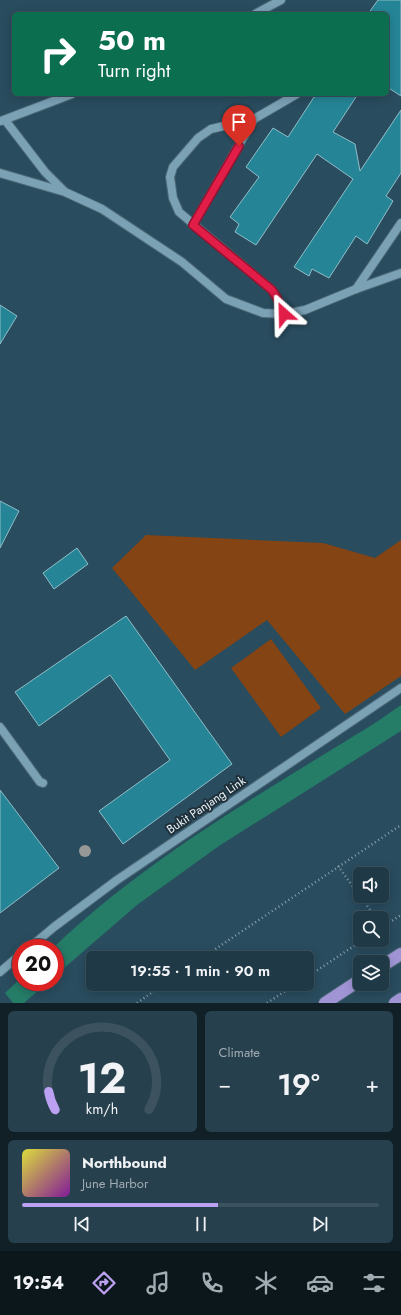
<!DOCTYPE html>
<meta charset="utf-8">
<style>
body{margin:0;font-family:Jost,sans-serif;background:#27404d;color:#f1f3f6;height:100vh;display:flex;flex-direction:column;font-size:15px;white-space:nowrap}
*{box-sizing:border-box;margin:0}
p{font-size:13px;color:#a1acb3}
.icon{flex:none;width:22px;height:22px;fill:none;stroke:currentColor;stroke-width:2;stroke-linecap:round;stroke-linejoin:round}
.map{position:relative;height:1003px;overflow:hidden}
.side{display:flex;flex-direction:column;gap:8px;padding:8px;background:#111f26;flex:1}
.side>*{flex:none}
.guide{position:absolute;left:12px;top:12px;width:377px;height:84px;border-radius:6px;box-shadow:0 2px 10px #0003,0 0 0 1px #3c535f;background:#0b6e4f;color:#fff;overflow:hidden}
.tools{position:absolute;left:353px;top:867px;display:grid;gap:8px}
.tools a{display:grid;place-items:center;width:36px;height:36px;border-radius:6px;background:#1f3946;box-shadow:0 2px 10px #0003,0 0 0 1px #3c535f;font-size:20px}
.speed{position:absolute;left:12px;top:939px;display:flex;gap:8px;font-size:20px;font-weight:700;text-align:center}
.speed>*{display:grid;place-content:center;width:52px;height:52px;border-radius:50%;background:#1f3946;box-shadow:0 2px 10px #0003,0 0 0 1px #3c535f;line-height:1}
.speed .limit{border:6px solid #d22;background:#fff;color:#111}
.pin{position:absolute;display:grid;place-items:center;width:34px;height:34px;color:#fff;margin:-41px -17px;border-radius:50% 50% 50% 0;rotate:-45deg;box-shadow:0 0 4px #0007}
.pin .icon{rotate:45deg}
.me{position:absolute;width:44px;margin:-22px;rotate:335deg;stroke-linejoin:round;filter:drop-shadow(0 0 3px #0008)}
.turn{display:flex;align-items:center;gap:14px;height:84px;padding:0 20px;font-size:18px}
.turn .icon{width:52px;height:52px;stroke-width:2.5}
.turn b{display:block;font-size:28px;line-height:34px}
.big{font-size:30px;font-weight:600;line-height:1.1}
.side .tile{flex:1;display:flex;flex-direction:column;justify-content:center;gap:6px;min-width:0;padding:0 14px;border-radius:6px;background:#27404d}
.side .dial{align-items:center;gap:0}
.dial svg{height:104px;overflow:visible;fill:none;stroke:#3c535f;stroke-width:7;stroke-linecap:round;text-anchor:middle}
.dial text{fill:#f1f3f6;stroke:none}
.song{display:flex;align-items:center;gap:12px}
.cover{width:48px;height:48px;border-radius:6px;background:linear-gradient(135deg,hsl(60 70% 55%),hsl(290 70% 35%))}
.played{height:4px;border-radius:2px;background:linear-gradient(90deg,#bca0f2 55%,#3c535f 55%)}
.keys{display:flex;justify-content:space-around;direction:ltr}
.heat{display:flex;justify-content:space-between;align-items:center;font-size:22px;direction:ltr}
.side .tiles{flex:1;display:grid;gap:8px;grid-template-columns:1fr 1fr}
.tile:last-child{grid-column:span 2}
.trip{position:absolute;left:86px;top:951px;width:228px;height:40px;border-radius:6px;background:#1f3946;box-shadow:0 2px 10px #0003,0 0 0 1px #3c535f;font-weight:600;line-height:40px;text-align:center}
.menu{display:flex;height:64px;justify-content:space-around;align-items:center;background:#0c171c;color:#a1acb3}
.menu .icon{width:28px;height:28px}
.menu .current{color:#bca0f2}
.menu b{font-size:18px;color:#f1f3f6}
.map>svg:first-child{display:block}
.green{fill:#854414}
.water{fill:#257c67}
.building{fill:#258596;stroke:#90bec8}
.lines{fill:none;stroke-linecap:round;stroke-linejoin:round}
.lane-casing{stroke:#4b6876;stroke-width:10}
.highway-casing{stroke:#4b6876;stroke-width:14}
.path{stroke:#88a0ad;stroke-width:2.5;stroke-dasharray:1 3;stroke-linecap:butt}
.lane{stroke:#7ba1b5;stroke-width:8}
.highway{stroke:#a094d5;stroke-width:12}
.tree{fill:#979898}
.route-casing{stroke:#92132f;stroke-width:10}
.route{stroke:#e11d48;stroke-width:7}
.labels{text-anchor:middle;stroke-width:4;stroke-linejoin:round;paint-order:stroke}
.street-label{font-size:12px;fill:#eaf6fd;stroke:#202f38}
</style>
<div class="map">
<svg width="401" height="1003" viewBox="0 0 401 1003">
<rect width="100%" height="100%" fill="#294c5e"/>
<g class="green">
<path d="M146,535L323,543L375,558L401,540V676L345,714L267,620L195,670L112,568Z"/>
<path d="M271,639L321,708L281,737L231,668Z"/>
</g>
<g class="water">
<path d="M401,705V731L219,846L137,905L55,976V948H53C148,857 264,792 375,723Z"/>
<path d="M21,978V982H48L24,1003H13L5,993Z"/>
</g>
<g class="building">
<path d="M378,0H401V96L387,87V14H368Z"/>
<path d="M316,94H358L333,132L355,144L360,171L401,110V173L386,196L393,201L367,244L356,236L329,278L312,269L309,276L294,267L353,179L317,154L256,245L235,232L239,224L230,217L259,177L246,167L273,128L288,137Z"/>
<path d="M0,305L17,316L0,344Z"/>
<path d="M0,501L19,511L0,548Z"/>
<path d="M77,548L88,564L54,589L43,573Z"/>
<path d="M126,616L232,764L123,844L99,811L170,760L110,675L39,726L15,692Z"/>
<path d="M0,790L59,868L0,913Z"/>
</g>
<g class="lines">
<defs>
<g id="lane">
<path d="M255,14L281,0"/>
<path d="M5,120L45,172L64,191"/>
<path d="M1,121L72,94"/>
<path d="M0,173L65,192L102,209L182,262L226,299L263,313L285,314L305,310L356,289L401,273"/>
<path d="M193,225L254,119"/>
<path d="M356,289L401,223"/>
<path d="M285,314L277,298L272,290L179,212L173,198L170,177L173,167L198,138L211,129L254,119L297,94"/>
<path d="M0,727L40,782L43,783"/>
<path d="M29,948L54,927L117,880L401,688"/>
<path d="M0,972L21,954"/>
</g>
<g id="highway">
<path d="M382,966L401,954"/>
<path d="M325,1003L360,980"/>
<path d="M395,1003L401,999"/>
</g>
</defs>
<use href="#lane" class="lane-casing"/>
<use href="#highway" class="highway-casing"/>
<g class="path">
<path d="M338,866L360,896"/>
<path d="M360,896L376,918"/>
<path d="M382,927L401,915"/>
<path d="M202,958L401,825"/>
<path d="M307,977L363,940"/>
<path d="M137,1003L164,984"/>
<path d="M267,1003L296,984"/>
</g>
<use href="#lane" class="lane"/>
<use href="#highway" class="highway"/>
</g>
<circle class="tree" cx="85" cy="851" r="6"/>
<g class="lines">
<defs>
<path id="route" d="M239,146L193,225L272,290L277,298L284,314"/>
</defs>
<use href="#route" class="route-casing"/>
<use href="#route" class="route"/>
</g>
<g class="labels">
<g class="street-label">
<text transform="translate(206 805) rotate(-34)" y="4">Bukit Panjang Link</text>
</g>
</g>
</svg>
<div class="tools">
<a><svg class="icon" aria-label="sound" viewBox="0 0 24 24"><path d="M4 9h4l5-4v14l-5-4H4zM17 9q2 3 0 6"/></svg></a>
<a><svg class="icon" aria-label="search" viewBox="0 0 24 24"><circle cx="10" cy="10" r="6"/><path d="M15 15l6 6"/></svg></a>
<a><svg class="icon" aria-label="layers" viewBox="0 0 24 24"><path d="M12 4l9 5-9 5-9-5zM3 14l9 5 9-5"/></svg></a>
</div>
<div class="speed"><div class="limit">20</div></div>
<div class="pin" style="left:239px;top:146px;background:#d93025"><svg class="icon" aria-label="arrive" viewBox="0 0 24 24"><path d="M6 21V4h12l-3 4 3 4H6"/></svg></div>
<svg class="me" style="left:284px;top:314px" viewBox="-20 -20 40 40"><path d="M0-17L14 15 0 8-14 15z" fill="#e11d48" stroke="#fff" stroke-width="4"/></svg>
<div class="trip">19:55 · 1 min · 90 m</div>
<div class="guide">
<div class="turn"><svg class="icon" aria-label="right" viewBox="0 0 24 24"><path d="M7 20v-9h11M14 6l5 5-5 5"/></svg><div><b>50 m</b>Turn right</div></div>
</div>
</div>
<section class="side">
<div class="tiles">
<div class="tile dial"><svg viewBox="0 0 100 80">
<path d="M14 69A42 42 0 1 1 86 69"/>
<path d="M14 69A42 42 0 0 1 9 55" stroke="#bca0f2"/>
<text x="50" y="56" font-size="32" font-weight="700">12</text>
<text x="50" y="72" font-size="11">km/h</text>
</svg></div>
<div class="tile"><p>Climate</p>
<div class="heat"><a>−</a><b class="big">19°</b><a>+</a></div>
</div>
<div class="tile">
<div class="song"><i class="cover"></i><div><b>Northbound</b><p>June Harbor</p></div></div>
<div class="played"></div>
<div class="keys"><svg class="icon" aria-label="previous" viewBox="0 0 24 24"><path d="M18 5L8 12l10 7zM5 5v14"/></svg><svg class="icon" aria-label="pause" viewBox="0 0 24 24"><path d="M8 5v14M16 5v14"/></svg><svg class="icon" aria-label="next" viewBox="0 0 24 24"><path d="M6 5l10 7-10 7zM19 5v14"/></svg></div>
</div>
</div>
</section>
<nav class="menu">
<b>19:54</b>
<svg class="icon current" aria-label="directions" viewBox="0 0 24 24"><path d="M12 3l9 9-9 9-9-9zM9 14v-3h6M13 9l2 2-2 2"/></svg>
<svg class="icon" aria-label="music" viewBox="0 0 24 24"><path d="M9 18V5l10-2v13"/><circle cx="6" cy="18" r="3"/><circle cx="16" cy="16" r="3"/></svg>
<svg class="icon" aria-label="phone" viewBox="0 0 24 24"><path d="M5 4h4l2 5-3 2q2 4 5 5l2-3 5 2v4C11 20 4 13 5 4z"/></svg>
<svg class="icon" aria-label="climate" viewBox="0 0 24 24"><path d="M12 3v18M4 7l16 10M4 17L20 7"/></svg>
<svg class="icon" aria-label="car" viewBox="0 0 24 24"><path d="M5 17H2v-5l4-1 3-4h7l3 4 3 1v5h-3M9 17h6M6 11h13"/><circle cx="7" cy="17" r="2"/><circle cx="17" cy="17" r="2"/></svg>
<svg class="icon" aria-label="filters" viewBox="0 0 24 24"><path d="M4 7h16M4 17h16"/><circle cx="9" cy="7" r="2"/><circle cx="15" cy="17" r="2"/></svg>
</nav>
